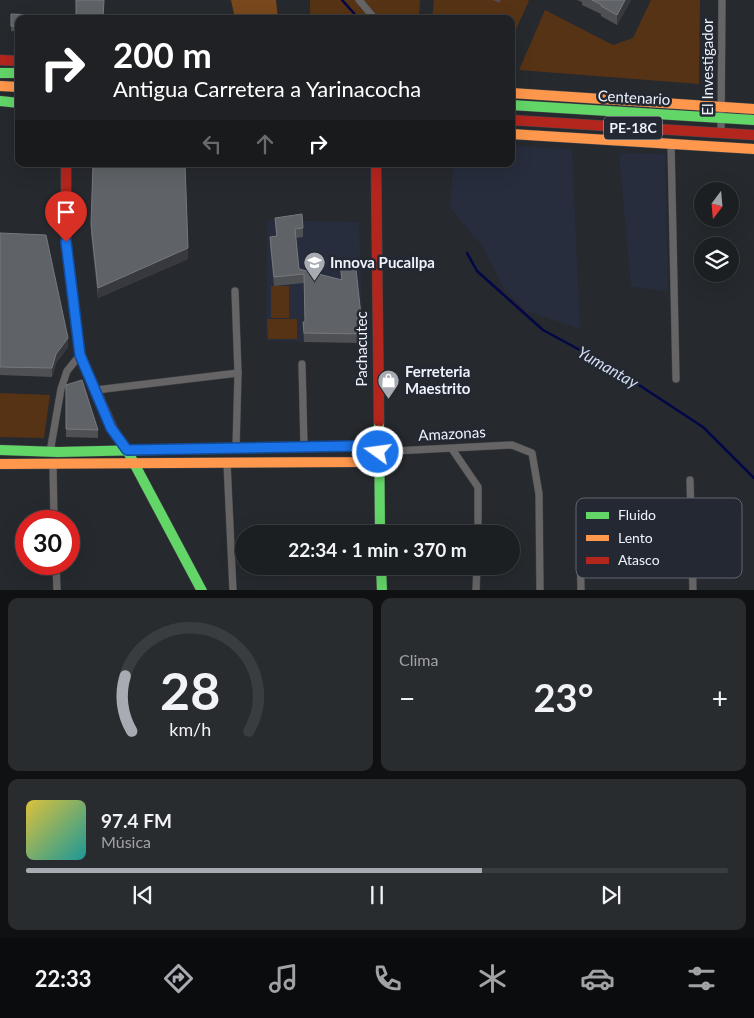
<!DOCTYPE html>
<html lang="es">
<meta charset="utf-8">
<style>
body{margin:0;font-family:Lato,sans-serif;background:#292c2f;color:#f1f3f6;height:100vh;display:flex;flex-direction:column;font-size:19px;white-space:nowrap}
*{box-sizing:border-box;margin:0}
p{font-size:16px;color:#a0a2a5}
.icon{flex:none;width:28px;height:28px;fill:none;stroke:currentColor;stroke-width:2;stroke-linecap:round;stroke-linejoin:round}
.map{position:relative;height:590px;overflow:hidden}
.drawer{display:flex;flex-direction:column;gap:8px;padding:8px;background:#0f1113;flex:1}
.drawer>*{flex:none}
.hud{position:absolute;left:15px;top:15px;width:500px;height:152px;border-radius:10px;box-shadow:0 5px 20px #0002,0 0 0 1px #3a3d40;background:#202124;color:#fff;overflow:hidden}
.needle{width:32px;rotate:196deg}
.tools{position:absolute;left:694px;top:182px;display:grid;gap:10px}
.tools a{display:grid;place-items:center;width:45px;height:45px;border-radius:50%;background:#1c1f22;box-shadow:0 5px 20px #0002,0 0 0 1px #3a3d40;font-size:25px}
.speed{position:absolute;left:15px;top:510px;display:flex;gap:10px;font-size:25px;font-weight:700;text-align:center}
.speed>*{display:grid;place-content:center;width:65px;height:65px;border-radius:50%;background:#1c1f22;box-shadow:0 5px 20px #0002,0 0 0 1px #3a3d40;line-height:1}
.speed .limit{border:8px solid #d22;background:#fff;color:#111}
.pin{position:absolute;display:grid;place-items:center;width:42px;height:42px;color:#fff;margin:-51px -21px;border-radius:50% 50% 50% 0;rotate:-45deg;box-shadow:0 0 5px #0007}
.pin .icon{rotate:45deg}
.me{position:absolute;width:55px;margin:-28px;rotate:284deg;stroke-linejoin:round;filter:drop-shadow(0 0 4px #0008)}
.turn{display:flex;align-items:center;gap:18px;height:105px;padding:0 15px;font-size:22px}
.turn .icon{width:65px;height:65px;stroke-width:2.5}
.turn b{display:block;font-size:35px;line-height:42px}
.lanes{display:flex;align-items:center;height:48px;padding:0 15px;background:#0003;justify-content:center;gap:25px;direction:ltr}
.lanes .off{opacity:.35}
.big{font-size:38px;font-weight:700;line-height:1.1}
.drawer .widget{flex:1;display:flex;flex-direction:column;justify-content:center;gap:8px;min-width:0;padding:0 18px;border-radius:10px;background:#292c2f}
.drawer .dial{align-items:center;gap:0}
.dial svg{height:130px;overflow:visible;fill:none;stroke:#3a3d40;stroke-width:7;stroke-linecap:round;text-anchor:middle}
.dial text{fill:#f1f3f6;stroke:none}
.song{display:flex;align-items:center;gap:15px}
.cover{width:60px;height:60px;border-radius:8px;background:linear-gradient(135deg,hsl(50 70% 55%),hsl(180 70% 35%))}
.played{height:5px;border-radius:2px;background:linear-gradient(90deg,#a8acb2 65%,#3a3d40 65%)}
.keys{display:flex;justify-content:space-around;direction:ltr}
.heat{display:flex;justify-content:space-between;align-items:center;font-size:28px;direction:ltr}
.drawer .tiles{flex:1;display:grid;gap:8px;grid-template-columns:1fr 1fr}
.widget:last-child{grid-column:span 2}
.trip{position:absolute;left:235px;top:525px;width:285px;height:50px;border-radius:25px;background:#1c1f22;box-shadow:0 5px 20px #0002,0 0 0 1px #3a3d40;font-weight:700;line-height:50px;text-align:center}
.tab-bar{display:flex;height:80px;justify-content:space-around;align-items:center;background:#0b0c0e;color:#a0a2a5}
.tab-bar .icon{width:35px;height:35px}
.tab-bar .current{color:#a8acb2}
.tab-bar b{font-size:22px;color:#f1f3f6}
.map>svg:first-child{display:block}
.built{fill:#272d3c}
.green{fill:#563314}
.forest{fill:#79481d}
.lines{fill:none;stroke-linecap:round;stroke-linejoin:round}
.stream{stroke:#030747;stroke-width:2.5}
.street-casing{stroke:#43464a;stroke-width:8}
.fast-casing{stroke:#43464a;stroke-width:11}
.slow-casing{stroke:#43464a;stroke-width:11}
.jam-casing{stroke:#43464a;stroke-width:11}
.street{stroke:#666464;stroke-width:7}
.fast{stroke:#63d668;stroke-width:10}
.slow{stroke:#ff974d;stroke-width:10}
.jam{stroke:#b3261e;stroke-width:10}
.wall{fill:#4e5054}
.shaded-wall{fill:#37393e}
.building{fill:#5f6266;stroke:#76787d}
.route-casing{stroke:#114b97;stroke-width:12}
.route{stroke:#1a73e8;stroke-width:9}
.labels{text-anchor:middle;stroke-width:5;stroke-linejoin:round;paint-order:stroke}
.shield{fill:#232832;stroke:#b1b5bd;stroke-width:1}
.shield-label{font-size:14px;font-weight:bold;fill:#eef2f9}
.street-label{font-size:15px;fill:#eef2f9;stroke:#232832}
.poi-label{font-size:15px;font-weight:bold;fill:#eef2f9;stroke:#232832;text-anchor:start}
.water-label{font-size:16px;font-style:italic;fill:#d2dcf1;stroke:#232832}
.key{fill:#232832;stroke:#60656e;stroke-width:1}
.key-label{font-size:14px;fill:#eef2f9}
</style>
<div class="map">
<svg width="754" height="591" viewBox="0 0 754 591">
<rect width="100%" height="100%" fill="#26292e"/>
<g class="built">
<path d="M511,146L572,149L580,329L526,311L504,289L482,246L450,208L453,164H511Z"/>
<path d="M619,153L665,154L668,291L631,287Z"/>
<path d="M267,220L359,222L363,343L266,341Z"/>
</g>
<g class="green">
<path d="M310,0H420L419,19H310Z"/>
<path d="M434,0H527L529,1L511,40V19H432Z"/>
<path d="M651,0H700L699,84L519,70L545,10L613,45L633,38Z"/>
<rect x="271" y="286" width="18" height="32"/>
<path d="M267,319H297V339H268Z"/>
<path d="M0,393L50,395L44,438L0,437Z"/>
</g>
<path class="forest" d="M231,0H276L278,19H235Z"/>
<g class="lines">
<g class="stream">
<path d="M342,0L359,19"/>
<path d="M467,253L477,271L543,330L613,368L703,427L754,478"/>
</g>
<defs>
<g id="street">
<path d="M359,0L375,19"/>
<path d="M721,133L722,0"/>
<path d="M671,144L676,379"/>
<path d="M235,291L238,373L236,448"/>
<path d="M302,364L304,446"/>
<path d="M96,390L238,373"/>
<path d="M452,449L478,487V534"/>
<path d="M50,452L61,389L67,371L80,355"/>
<path d="M375,452L512,445L532,453L539,494L540,591"/>
<path d="M227,463L233,591"/>
<path d="M53,465L54,521"/>
<path d="M690,480L693,591"/>
<path d="M580,535L581,591"/>
<path d="M56,564L57,591"/>
<path d="M476,591L477,566"/>
</g>
<g id="fast">
<path d="M0,73H19"/>
<path d="M0,101L19,103"/>
<path d="M511,105L754,120"/>
<path d="M379,422L380,534"/>
<path d="M115,434L127,450L202,591"/>
<path d="M0,450L58,452L188,449"/>
<path d="M381,566L382,591"/>
</g>
<g id="slow">
<path d="M0,86L19,87"/>
<path d="M511,93L754,109"/>
<path d="M511,134L754,149"/>
<path d="M0,464L356,462L371,452"/>
</g>
<g id="jam">
<path d="M0,60L19,61"/>
<path d="M511,120L754,135"/>
<path d="M66,164V241L80,355L115,434"/>
<path d="M376,164L379,422"/>
<path d="M188,449L354,446L371,452"/>
</g>
</defs>
<use href="#street" class="street-casing"/>
<use href="#fast" class="fast-casing"/>
<use href="#slow" class="slow-casing"/>
<use href="#jam" class="jam-casing"/>
<use href="#street" class="street"/>
<use href="#fast" class="fast"/>
<use href="#slow" class="slow"/>
<use href="#jam" class="jam"/>
</g>
<g class="wall">
<path d="M493,0H500V3Z"/>
<path d="M577,0H631L617,25L601,16V14L582,5V2Z"/>
<path d="M11,14L19,19V31H11Z"/>
<path d="M275,218L303,228V237L296,238L299,269L341,280L340,261L363,334V343L304,342L303,322H305L304,283L274,286L270,245V237L276,236Z"/>
<path d="M91,224L188,259L98,298L91,234Z"/>
<path d="M0,233L68,347L56,363L52,377L0,375Z"/>
<path d="M66,385L98,430V438L66,437Z"/>
</g>
<g class="shaded-wall">
<path d="M625,0H631L617,25V15Z"/>
<path d="M188,248V259L98,298V288Z"/>
<path d="M68,338V347L56,363L52,377V368L56,354Z"/>
</g>
<g class="building">
<path d="M76,0H104L103,19H76Z"/>
<path d="M592,0H625L617,15L601,6L602,5Z"/>
<path d="M11,14L33,15V19H19V26H11Z"/>
<path d="M93,164H185L188,248L98,288L91,224Z"/>
<path d="M302,214L303,228L295,229L299,269L342,280L340,261L355,260L363,334L304,333L303,322H305L304,274L274,277L270,237L277,236L275,218Z"/>
<path d="M0,233L46,235L68,338L56,354L52,368L0,367Z"/>
<path d="M82,380L98,430L66,429V385Z"/>
</g>
<g class="lines">
<defs>
<path id="route" d="M66,242L80,355L111,428L127,450L354,446L371,452H378"/>
</defs>
<use href="#route" class="route-casing"/>
<use href="#route" class="route"/>
</g>
<defs>
<symbol id="school-pin" viewBox="-11 -11 22 30"><path d="M0 17L-7.5 6A9.5 9.5 0 1 1 7.5 6Z" fill="#a8acb2" stroke="#232832"/><path d="M0-5L7-2L0 1L-7-2ZM-4 1L0 2.5L4 1V4Q0 6-4 4Z" fill="#fff"/></symbol>
<symbol id="shop-pin" viewBox="-11 -11 22 30"><path d="M0 17L-7.5 6A9.5 9.5 0 1 1 7.5 6Z" fill="#a8acb2" stroke="#232832"/><path d="M-5-2.5h2.3a2.7 3.5 0 0 1 5.4 0H5L5.5 6h-11ZM-1.5-2.5h3a1.5 2.3 0 0 0-3 0Z" fill="#fff"/></symbol>
</defs>
<g fill-rule="evenodd">
<use href="#school-pin" x="302" y="250" width="25" height="34"/>
<use href="#shop-pin" x="376" y="368" width="25" height="34"/>
</g>
<g class="labels">
<rect class="shield" x="604" y="116.5" width="58" height="23" rx="4"/>
<g class="shield-label">
<text x="633" y="133">PE-18C</text>
</g>
<g class="street-label">
<text transform="translate(708 67) rotate(-90)" y="5">El Investigador</text>
<text transform="translate(634 98) rotate(3)" y="5">Centenario</text>
<text transform="translate(362 349) rotate(-90)" y="5">Pachacutec</text>
<text transform="translate(452 434) rotate(-3)" y="5">Amazonas</text>
</g>
<g class="poi-label">
<text x="330" y="268">Innova Pucallpa</text>
<text x="405" y="377">Ferreteria<tspan x="405" dy="17">Maestrito</tspan></text>
</g>
<g class="water-label">
<text transform="translate(608 367) rotate(30)" y="6">Yumantay</text>
</g>
</g>
<rect x="576" y="498" width="166" height="80" rx="8" class="key"/>
<rect x="586" y="512" width="23" height="7" fill="#63d668"/>
<rect x="586" y="535" width="23" height="6" fill="#ff974d"/>
<rect x="586" y="557" width="23" height="7" fill="#b3261e"/>
<g class="key-label">
<text x="618" y="520">Fluido</text>
<text x="618" y="543">Lento</text>
<text x="618" y="565">Atasco</text>
</g>
</svg>
<div class="tools">
<a><svg class="needle" viewBox="-14 -14 28 28"><path d="M0-13l5 13h-10z" fill="#e53935"/><path d="M0 13l5-13h-10z" fill="#a0a2a5"/></svg></a>
<a><svg class="icon" aria-label="layers" viewBox="0 0 24 24"><path d="M12 4l9 5-9 5-9-5zM3 14l9 5 9-5"/></svg></a>
</div>
<div class="speed"><div class="limit">30</div></div>
<div class="pin" style="left:66px;top:242px;background:#d93025"><svg class="icon" aria-label="arrive" viewBox="0 0 24 24"><path d="M6 21V4h12l-3 4 3 4H6"/></svg></div>
<svg class="me" style="left:378px;top:452px" viewBox="-20 -20 40 40"><circle r="17" fill="#1a73e8" stroke="#fff" stroke-width="3"/><path d="M0-11L8 9 0 5-8 9z" fill="#fff"/></svg>
<div class="trip">22:34 · 1 min · 370 m</div>
<div class="hud">
<div class="turn"><svg class="icon" aria-label="right" viewBox="0 0 24 24"><path d="M7 20v-9h11M14 6l5 5-5 5"/></svg><div><b>200 m</b>Antigua Carretera a Yarinacocha</div></div>
<div class="lanes"><svg class="icon off" aria-label="left" viewBox="0 0 24 24"><path d="M17 20v-9H6M10 6l-5 5 5 5"/></svg><svg class="icon off" aria-label="ahead" viewBox="0 0 24 24"><path d="M12 20V5M6 11l6-6 6 6"/></svg><svg class="icon" aria-label="right" viewBox="0 0 24 24"><path d="M7 20v-9h11M14 6l5 5-5 5"/></svg></div>
</div>
</div>
<section class="drawer">
<div class="tiles">
<div class="widget dial"><svg viewBox="0 0 100 80">
<path d="M14 69A42 42 0 1 1 86 69"/>
<path d="M14 69A42 42 0 0 1 10 35" stroke="#a8acb2"/>
<text x="50" y="56" font-size="32" font-weight="700">28</text>
<text x="50" y="72" font-size="11">km/h</text>
</svg></div>
<div class="widget"><p>Clima</p>
<div class="heat"><a>−</a><b class="big">23°</b><a>+</a></div>
</div>
<div class="widget">
<div class="song"><i class="cover"></i><div><b>97.4 FM</b><p>Música</p></div></div>
<div class="played"></div>
<div class="keys"><svg class="icon" aria-label="previous" viewBox="0 0 24 24"><path d="M18 5L8 12l10 7zM5 5v14"/></svg><svg class="icon" aria-label="pause" viewBox="0 0 24 24"><path d="M8 5v14M16 5v14"/></svg><svg class="icon" aria-label="next" viewBox="0 0 24 24"><path d="M6 5l10 7-10 7zM19 5v14"/></svg></div>
</div>
</div>
</section>
<nav class="tab-bar">
<b>22:33</b>
<svg class="icon current" aria-label="directions" viewBox="0 0 24 24"><path d="M12 3l9 9-9 9-9-9zM9 14v-3h6M13 9l2 2-2 2"/></svg>
<svg class="icon" aria-label="music" viewBox="0 0 24 24"><path d="M9 18V5l10-2v13"/><circle cx="6" cy="18" r="3"/><circle cx="16" cy="16" r="3"/></svg>
<svg class="icon" aria-label="phone" viewBox="0 0 24 24"><path d="M5 4h4l2 5-3 2q2 4 5 5l2-3 5 2v4C11 20 4 13 5 4z"/></svg>
<svg class="icon" aria-label="climate" viewBox="0 0 24 24"><path d="M12 3v18M4 7l16 10M4 17L20 7"/></svg>
<svg class="icon" aria-label="car" viewBox="0 0 24 24"><path d="M5 17H2v-5l4-1 3-4h7l3 4 3 1v5h-3M9 17h6M6 11h13"/><circle cx="7" cy="17" r="2"/><circle cx="17" cy="17" r="2"/></svg>
<svg class="icon" aria-label="filters" viewBox="0 0 24 24"><path d="M4 7h16M4 17h16"/><circle cx="9" cy="7" r="2"/><circle cx="15" cy="17" r="2"/></svg>
</nav>
